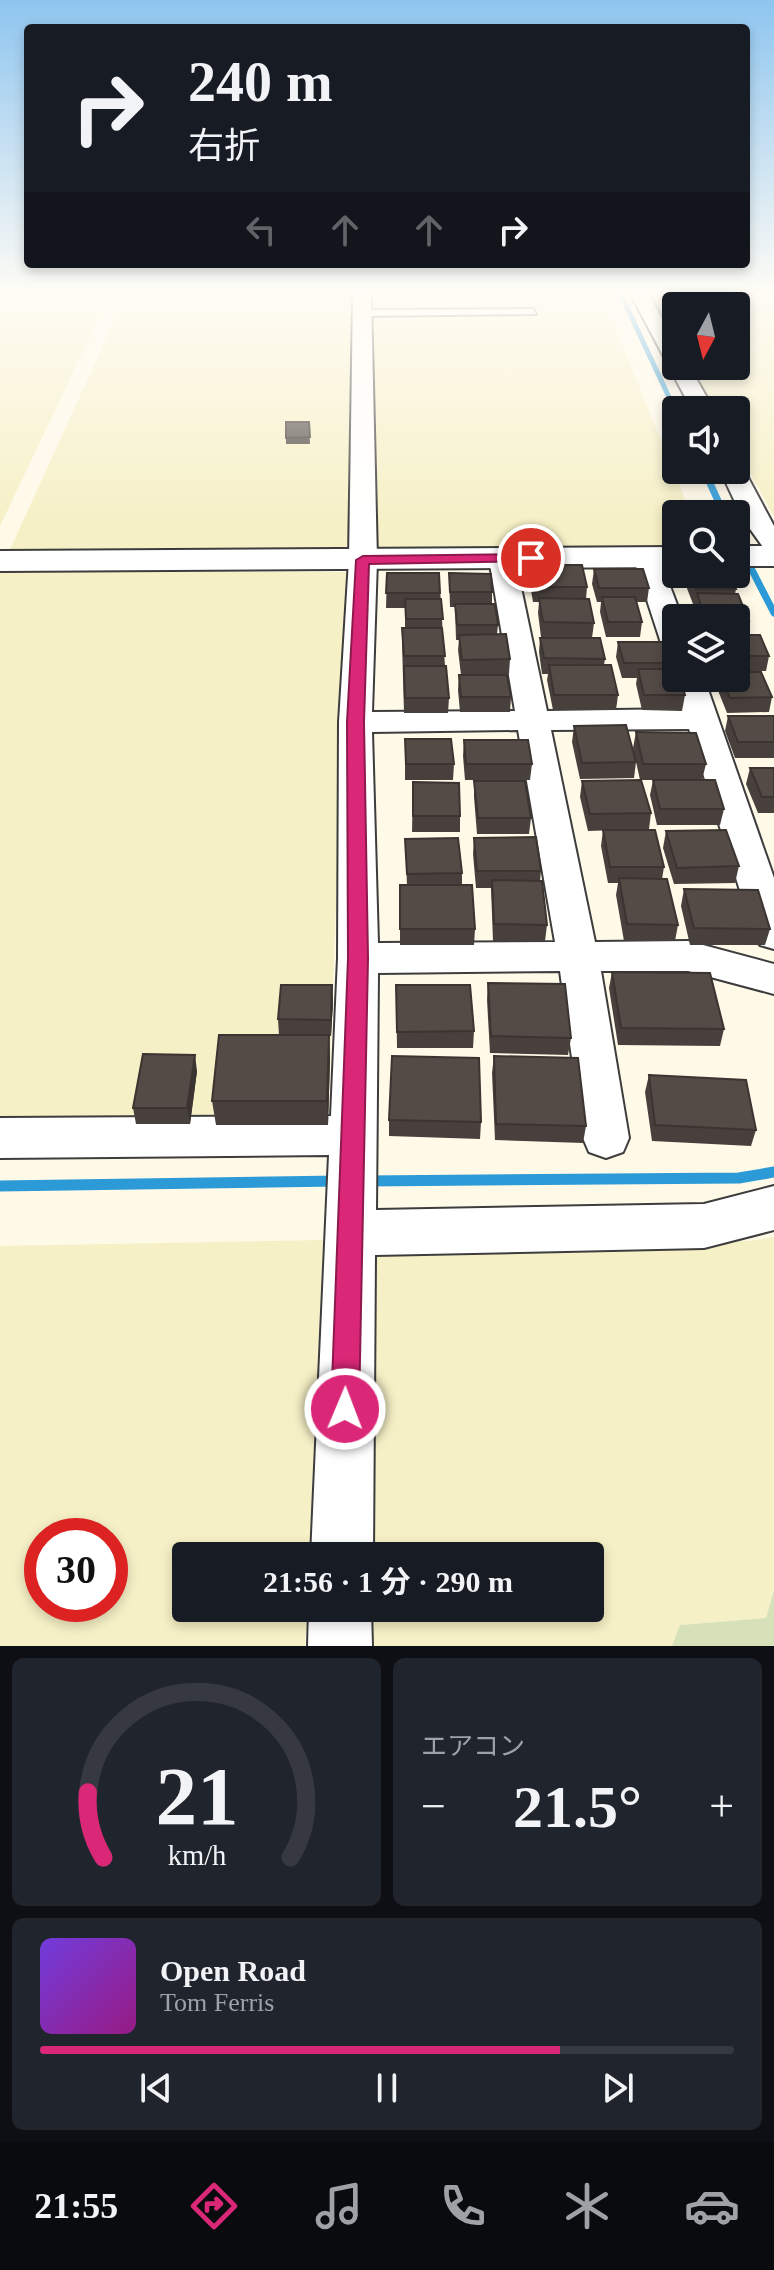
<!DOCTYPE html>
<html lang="ja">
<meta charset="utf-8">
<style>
body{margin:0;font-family:"Times New Roman","Noto Sans JP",serif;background:#20242c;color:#f1f3f6;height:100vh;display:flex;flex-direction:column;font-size:30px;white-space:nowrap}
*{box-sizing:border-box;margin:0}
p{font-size:26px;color:#9ea1a6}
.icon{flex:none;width:44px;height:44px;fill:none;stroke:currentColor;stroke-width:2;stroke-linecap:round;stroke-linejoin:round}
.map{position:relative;height:1646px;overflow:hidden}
.side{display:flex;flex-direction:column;gap:12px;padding:12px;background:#0d0f14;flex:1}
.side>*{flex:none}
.guide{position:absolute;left:24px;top:24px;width:726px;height:244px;border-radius:8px;box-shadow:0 4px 12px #0003;background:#171b24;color:#f1f3f6;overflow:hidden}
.needle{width:52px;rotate:187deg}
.fabs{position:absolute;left:662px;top:292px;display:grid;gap:16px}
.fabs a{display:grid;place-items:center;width:88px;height:88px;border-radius:8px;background:#171b24;box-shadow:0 4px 12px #0003;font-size:40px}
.speed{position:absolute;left:24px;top:1518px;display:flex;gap:16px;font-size:40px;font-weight:700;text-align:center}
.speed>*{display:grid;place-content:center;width:104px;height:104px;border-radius:50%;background:#171b24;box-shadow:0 4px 12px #0003;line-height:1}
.speed .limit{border:12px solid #d22;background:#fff;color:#111}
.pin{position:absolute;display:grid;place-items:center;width:68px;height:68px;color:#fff;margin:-34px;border:4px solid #fff;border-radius:50%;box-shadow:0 2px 8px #0007}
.me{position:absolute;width:88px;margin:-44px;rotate:1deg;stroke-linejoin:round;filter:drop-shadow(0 0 6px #0008)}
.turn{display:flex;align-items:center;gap:28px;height:168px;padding:0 32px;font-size:36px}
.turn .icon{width:104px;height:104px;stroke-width:2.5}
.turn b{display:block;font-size:56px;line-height:68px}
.lanes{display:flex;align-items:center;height:76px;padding:0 32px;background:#0003;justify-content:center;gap:40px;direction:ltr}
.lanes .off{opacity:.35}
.big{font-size:60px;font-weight:700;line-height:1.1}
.side .card{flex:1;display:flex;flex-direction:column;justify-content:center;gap:12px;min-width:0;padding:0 28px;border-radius:12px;background:#20242c}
.side .dial{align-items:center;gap:0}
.dial svg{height:208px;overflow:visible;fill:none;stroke:#363941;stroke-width:7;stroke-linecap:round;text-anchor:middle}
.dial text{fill:#f1f3f6;stroke:none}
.song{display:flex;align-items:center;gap:24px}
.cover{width:96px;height:96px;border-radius:12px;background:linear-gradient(135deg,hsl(260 70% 55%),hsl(310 70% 35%))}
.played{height:8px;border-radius:4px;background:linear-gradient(90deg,#db2777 75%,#363941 75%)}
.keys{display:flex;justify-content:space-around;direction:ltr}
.heat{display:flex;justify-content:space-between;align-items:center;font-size:44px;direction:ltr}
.side .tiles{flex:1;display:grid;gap:12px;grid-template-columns:1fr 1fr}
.card:last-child{grid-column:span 2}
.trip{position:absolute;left:172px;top:1542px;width:432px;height:80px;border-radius:8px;background:#171b24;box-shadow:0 4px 12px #0003;font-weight:700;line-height:80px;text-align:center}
.dock{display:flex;height:128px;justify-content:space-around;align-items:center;background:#090b0e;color:#9ea1a6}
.dock .icon{width:56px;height:56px}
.dock .active{color:#db2777}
.dock b{font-size:36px;color:#f1f3f6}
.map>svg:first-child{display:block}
.farmland{fill:#f6f0c6;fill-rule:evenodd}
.cemetery{fill:#d6e1b9}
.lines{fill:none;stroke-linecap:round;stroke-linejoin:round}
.stream-far2{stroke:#2b9ad6;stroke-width:5}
.stream-far1{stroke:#2b9ad6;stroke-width:7}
.stream{stroke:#2b9ad6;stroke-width:11}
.service-casing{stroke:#3d3d3d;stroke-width:4}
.minor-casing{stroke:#3d3d3d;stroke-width:4}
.tertiary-casing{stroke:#3d3d3d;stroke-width:4}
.service{fill:#fff;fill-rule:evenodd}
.minor{fill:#fff;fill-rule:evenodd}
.tertiary{fill:#fff;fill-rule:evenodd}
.wall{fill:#48403c}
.shaded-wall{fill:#3b3431}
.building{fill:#544b46;stroke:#3b3431;stroke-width:2}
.route{fill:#db2777;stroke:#8e194d;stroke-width:2}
</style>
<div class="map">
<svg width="774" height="1646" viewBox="0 0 774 1646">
<rect width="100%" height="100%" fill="#fff9e8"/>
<g class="farmland">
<path d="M0,295H110L0,526Z"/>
<path d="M126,295H354L350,544L336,551L8,554Z"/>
<path d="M372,295H602L691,514H676V550L382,553L376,546Z"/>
<path d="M653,295H774V517L736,447V410H717L689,366H736V306H676V339Z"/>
<path d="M0,572H348L328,1125L0,1124Z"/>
<path d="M774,1237V1590L766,1618L681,1625L672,1646H371L372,1608H590V1556H372L375,1250L749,1241Z"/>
<path d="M323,1240L309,1556H186V1608H307L305,1646H0V1246ZM110,1536V1604H42V1536Z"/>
</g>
<path class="cemetery" d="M774,1590V1646H672L680,1625L766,1618Z"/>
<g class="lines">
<path class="stream-far2" d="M621,295L676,412"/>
<g class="stream-far1">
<path d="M704,470L724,514"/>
<path d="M736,539L774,613"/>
</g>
<g class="stream">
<path d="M366,1181L739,1178L774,1172"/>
<path d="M0,1186L339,1181"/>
</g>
<defs>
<path id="service" d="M533,309L536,314L362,316L357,313L362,310Z"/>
<g id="minor">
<path d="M353,295H371L377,560L372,712L515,711L489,559L492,553H512L515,559L547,711L682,709L672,678L676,673V678H704L774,878V949L760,945L754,935L689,729L551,730L595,942L688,941L774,964V994L688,971H601L629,1138L623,1152L606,1158L589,1152L583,1138L560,971L378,973L376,1210L704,1204L774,1186V1230L704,1248L375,1255L373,1556H311L329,1155L0,1158V1118L331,1116L338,958L339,722L349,560ZM518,730L555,942L378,943L372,732Z"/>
<path d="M631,295H649L676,344V366H689L714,410H692Z"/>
<path d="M736,464L744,470L774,526V552L765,550L743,519L720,470H736Z"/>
<path d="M646,549L656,551L659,557L682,618H676V652L665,649L661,643L633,557L636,551Z"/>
<path d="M309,1608H371L372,1646H308Z"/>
</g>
<g id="tertiary">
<rect x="736" y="546" width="38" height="20"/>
<path d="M676,547V567L0,571V551Z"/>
</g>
</defs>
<use href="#service" class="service-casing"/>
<use href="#minor" class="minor-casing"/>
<use href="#tertiary" class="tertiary-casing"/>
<use href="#service" class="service"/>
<use href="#minor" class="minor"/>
<use href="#tertiary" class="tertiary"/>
</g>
<g class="wall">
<path d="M286,422H309L310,444H286Z"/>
<path d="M530,565L587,587L586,599L594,623L592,638L541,637L538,613L539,602H533L529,579Z"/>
<path d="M594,569L649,588L647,602H636L642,622L640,637H606L600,612L601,602H597L592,584Z"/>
<path d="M387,573H439L445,666L449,698L448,713H404L402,643V628H405V608H386Z"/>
<path d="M449,573L492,592V604L498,625L497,634L510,659L509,674L461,675L458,650L459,640H456L455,607H450Z"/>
<path d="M684,574H729L736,589L735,594L749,621L746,635L769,656L766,671H736V618H697L694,608L695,604H693L683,578Z"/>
<path d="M540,638L605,659L604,665L618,695L616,710H553L547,680L548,674H542L539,652Z"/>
<path d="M618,642L671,663L670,669L685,695L682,711L642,710L636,684L637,678H622L616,657Z"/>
<path d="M459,675L511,697L510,712H460L458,690Z"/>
<path d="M719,678H736L772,697L769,712L727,713L717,688Z"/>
<path d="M728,716H774V758H735L725,731Z"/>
<path d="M574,726L636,762L634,778L580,779L572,742Z"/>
<path d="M636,732L706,764L702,780L724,809L720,825H657L650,795L653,780H640L633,748Z"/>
<path d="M405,739L454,764L453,780H405Z"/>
<path d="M464,740L532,764L530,780H465L463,756Z"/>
<path d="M750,768H774V813H758L746,784Z"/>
<path d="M474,781L531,818L529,834H477L474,797Z"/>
<path d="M582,781L651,813L649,829L588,831L580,797Z"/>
<path d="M413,782L460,816V832H412Z"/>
<path d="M603,830L664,867L662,879L678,925L675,941H624L616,895L618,883H608L601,846Z"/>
<path d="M666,831L739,866L735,883L674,884L663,848Z"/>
<path d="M474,838L541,871L540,881L547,925L545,941H493L491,888H476L473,854Z"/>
<path d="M405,839L462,873V885L475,929L474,945H400V885H407Z"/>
<path d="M684,889L770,929L765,945H690L681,906Z"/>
<path d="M612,972L724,1029L720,1046L618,1045L609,988Z"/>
<path d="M488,983L571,1038L568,1055L490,1053L487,1000Z"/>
<path d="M396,985L474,1031L473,1048H397Z"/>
<path d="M333,1001L331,1036H329L330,1059L328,1125H216L212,1101L279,1035L278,1019Z"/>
<path d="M494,1056L586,1126L583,1143L495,1140L492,1073Z"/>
<path d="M197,1071L190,1124H136L133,1108Z"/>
<path d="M649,1075L756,1130L751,1146L652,1141L645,1092Z"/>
<path d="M389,1120L481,1122L480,1139L389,1136Z"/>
</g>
<g class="shaded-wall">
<path d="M332,985L333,1001L331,1036V1020Z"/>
<path d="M329,1035L330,1059L328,1125L327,1101Z"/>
<path d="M195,1055L197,1071L190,1124L187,1108Z"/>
</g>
<g class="building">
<path d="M286,422H309L310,437L286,438Z"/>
<path d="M530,565H582L587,587H534Z"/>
<path d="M594,569H643L649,588H599Z"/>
<path d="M387,573H439L440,593H386Z"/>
<path d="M449,573L491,574L492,592H450Z"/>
<path d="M690,574H729L736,589H696Z"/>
<path d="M697,593L738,594L749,621H736V618H705Z"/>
<path d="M602,597H635L642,622H608Z"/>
<path d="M539,598L589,599L594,623L543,622Z"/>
<path d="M405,599H441L443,619H406Z"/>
<path d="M455,604H495L498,625H457Z"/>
<path d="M402,628H442L445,656H404Z"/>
<path d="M506,634L510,659L462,660L459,635Z"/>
<path d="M736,635H760L769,656H736Z"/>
<path d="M540,638H600L605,659L544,658Z"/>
<path d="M618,642H664L671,663H624Z"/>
<path d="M549,665H611L618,695H554Z"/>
<path d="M404,666H446L449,698H405Z"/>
<path d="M638,669H676V678H680L685,695H644Z"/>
<path d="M736,672H761L772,697L730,698L722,678H736Z"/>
<path d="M459,675H507L511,697H461Z"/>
<path d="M728,716H774V742H738Z"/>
<path d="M626,725L636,762L582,763L574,726Z"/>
<path d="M636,732L696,733L706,764H643Z"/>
<path d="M405,739H451L454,764H406Z"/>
<path d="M464,740H528L532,764H466Z"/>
<path d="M750,768H774V797H762Z"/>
<path d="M641,780L651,813L590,814L582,781Z"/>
<path d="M653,780H715L724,809H660Z"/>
<path d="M474,781H525L531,818H478Z"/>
<path d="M413,782L459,783L460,816H413Z"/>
<path d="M603,830H655L664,867H610Z"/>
<path d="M726,830L739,866L677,868L666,831Z"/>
<path d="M536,837L541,871H477L474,838Z"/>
<path d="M458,838L462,873L407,874L405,839Z"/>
<path d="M619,878L667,879L678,925L627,924Z"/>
<path d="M492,880L542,881L547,925L494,924Z"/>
<path d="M400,885H472L475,929H400Z"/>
<path d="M684,889L758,890L770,929L694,928Z"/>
<path d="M612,972L710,973L724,1029L621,1028Z"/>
<path d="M488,983L565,984L571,1038L491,1036Z"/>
<path d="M281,985H332L331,1020L278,1019Z"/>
<path d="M396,985H470L474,1031L397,1032Z"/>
<path d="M219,1035H329L327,1101H212Z"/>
<path d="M143,1054L195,1055L187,1108H133Z"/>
<path d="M392,1056L479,1058L481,1122L389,1120Z"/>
<path d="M494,1056L578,1058L586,1126L496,1124Z"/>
<path d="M649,1075L746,1080L756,1130L655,1125Z"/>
</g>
<linearGradient id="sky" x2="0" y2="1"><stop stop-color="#8ec5ef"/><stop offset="0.56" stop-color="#fffcf5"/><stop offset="1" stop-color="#fffcf5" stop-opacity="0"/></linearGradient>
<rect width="774" height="525" fill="url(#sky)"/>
<path class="route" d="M531,554L538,558L536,561L369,564L364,722L368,958L359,1409L355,1419L345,1424L335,1419L331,1409L348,958L347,722L356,560L363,556Z"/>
</svg>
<div class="fabs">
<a><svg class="needle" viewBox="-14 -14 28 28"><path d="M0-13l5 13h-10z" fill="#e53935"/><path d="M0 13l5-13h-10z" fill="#9ea1a6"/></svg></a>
<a><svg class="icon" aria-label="sound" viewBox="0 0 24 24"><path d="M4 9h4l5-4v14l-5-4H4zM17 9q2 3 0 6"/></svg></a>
<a><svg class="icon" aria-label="search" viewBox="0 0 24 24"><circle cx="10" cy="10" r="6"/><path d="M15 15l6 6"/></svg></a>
<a><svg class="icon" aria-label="layers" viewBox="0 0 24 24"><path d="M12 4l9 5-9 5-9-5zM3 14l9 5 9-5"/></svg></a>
</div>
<div class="speed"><div class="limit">30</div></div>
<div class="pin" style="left:531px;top:558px;background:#d93025"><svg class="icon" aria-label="arrive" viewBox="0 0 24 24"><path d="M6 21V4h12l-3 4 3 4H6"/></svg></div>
<svg class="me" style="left:345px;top:1409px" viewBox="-20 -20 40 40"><circle r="17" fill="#db2777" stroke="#fff" stroke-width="3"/><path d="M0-11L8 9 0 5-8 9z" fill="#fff"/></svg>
<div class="trip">21:56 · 1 分 · 290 m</div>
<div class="guide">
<div class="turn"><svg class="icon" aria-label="right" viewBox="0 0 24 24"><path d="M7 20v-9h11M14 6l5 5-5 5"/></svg><div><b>240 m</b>右折</div></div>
<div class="lanes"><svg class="icon off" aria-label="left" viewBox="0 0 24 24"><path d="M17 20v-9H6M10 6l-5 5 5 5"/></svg><svg class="icon off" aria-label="ahead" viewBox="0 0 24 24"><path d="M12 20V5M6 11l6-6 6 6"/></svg><svg class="icon off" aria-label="ahead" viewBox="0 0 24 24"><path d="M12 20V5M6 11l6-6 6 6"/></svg><svg class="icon" aria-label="right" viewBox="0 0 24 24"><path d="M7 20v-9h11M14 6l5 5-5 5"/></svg></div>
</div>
</div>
<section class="side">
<div class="tiles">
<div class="card dial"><svg viewBox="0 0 100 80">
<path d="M14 69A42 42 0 1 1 86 69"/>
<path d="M14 69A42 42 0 0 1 8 44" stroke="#db2777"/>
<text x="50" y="56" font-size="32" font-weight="700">21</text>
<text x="50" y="72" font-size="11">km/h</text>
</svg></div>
<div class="card"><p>エアコン</p>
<div class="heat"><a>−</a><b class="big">21.5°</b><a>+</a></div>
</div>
<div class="card">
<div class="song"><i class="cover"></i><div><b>Open Road</b><p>Tom Ferris</p></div></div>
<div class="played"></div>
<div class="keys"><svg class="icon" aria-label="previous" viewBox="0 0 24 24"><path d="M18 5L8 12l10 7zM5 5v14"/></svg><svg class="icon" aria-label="pause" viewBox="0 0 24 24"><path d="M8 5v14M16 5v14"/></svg><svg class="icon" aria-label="next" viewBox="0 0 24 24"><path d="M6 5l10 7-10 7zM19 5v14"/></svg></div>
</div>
</div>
</section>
<nav class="dock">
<b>21:55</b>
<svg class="icon active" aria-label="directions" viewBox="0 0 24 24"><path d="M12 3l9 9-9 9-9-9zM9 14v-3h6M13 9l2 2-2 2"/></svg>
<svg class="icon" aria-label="music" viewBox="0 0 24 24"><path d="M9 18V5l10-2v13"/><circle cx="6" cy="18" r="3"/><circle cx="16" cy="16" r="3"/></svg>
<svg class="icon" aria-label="phone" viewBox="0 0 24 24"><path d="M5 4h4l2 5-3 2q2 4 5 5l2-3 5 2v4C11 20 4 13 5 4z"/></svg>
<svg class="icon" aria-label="climate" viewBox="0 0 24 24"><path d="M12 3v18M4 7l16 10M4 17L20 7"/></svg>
<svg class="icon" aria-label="car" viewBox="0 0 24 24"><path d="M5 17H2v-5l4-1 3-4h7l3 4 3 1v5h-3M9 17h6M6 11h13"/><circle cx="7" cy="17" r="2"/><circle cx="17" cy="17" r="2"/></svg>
</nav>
